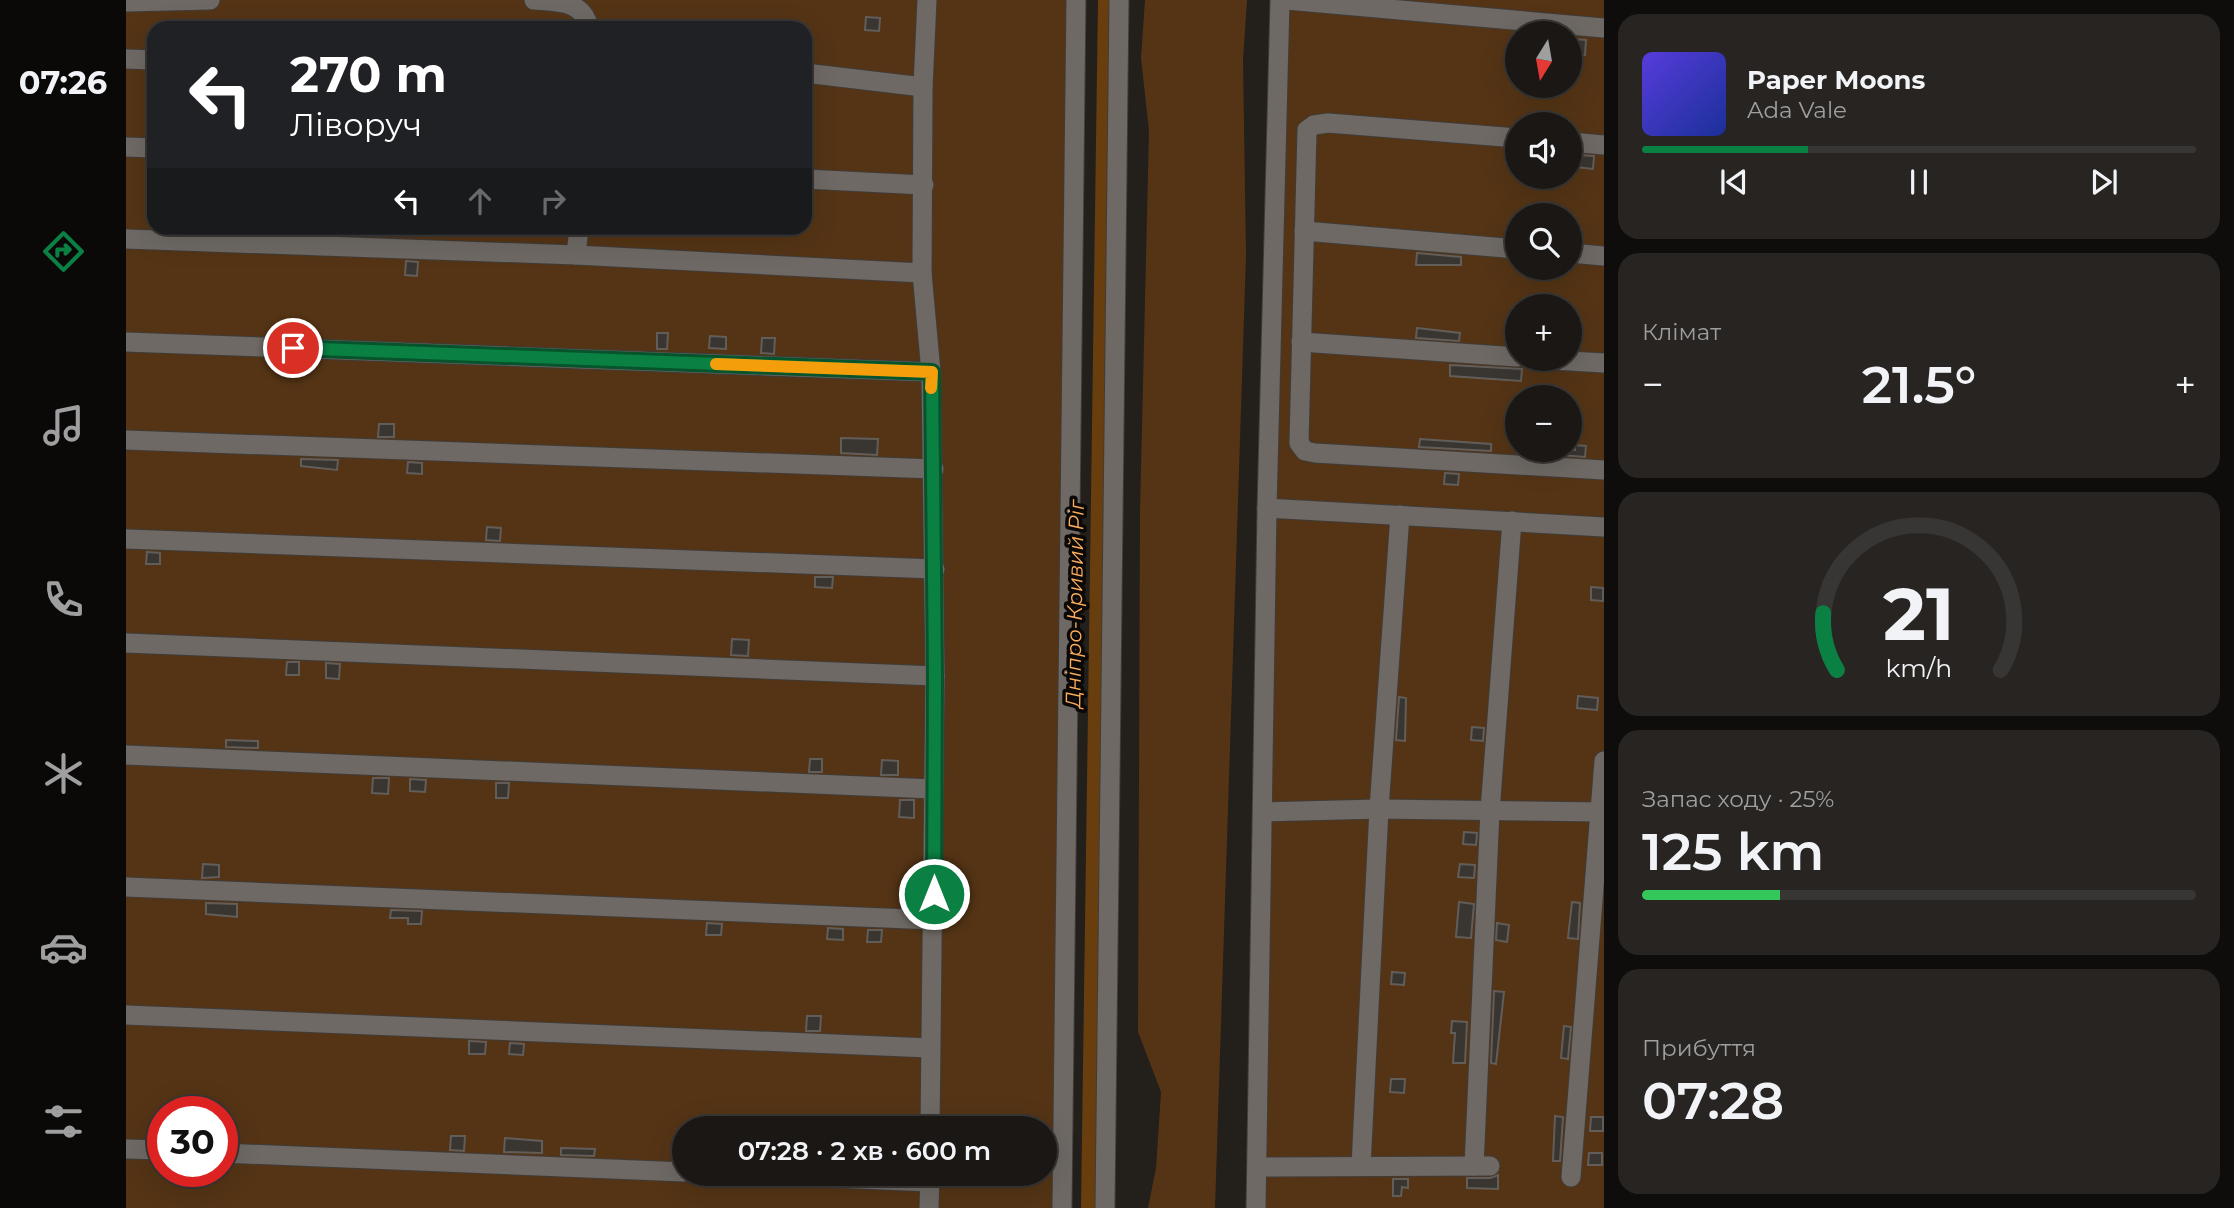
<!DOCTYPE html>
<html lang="uk">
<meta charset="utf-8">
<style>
body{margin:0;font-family:Montserrat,sans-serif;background:#272422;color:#f1f3f6;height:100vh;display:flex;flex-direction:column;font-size:26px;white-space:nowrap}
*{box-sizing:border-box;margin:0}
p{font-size:23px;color:#9f9fa0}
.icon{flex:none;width:38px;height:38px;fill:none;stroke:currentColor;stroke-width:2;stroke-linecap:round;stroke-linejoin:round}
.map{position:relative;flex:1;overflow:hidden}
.panel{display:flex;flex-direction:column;gap:14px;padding:14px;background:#0e0d0b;width:630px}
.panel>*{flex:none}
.hud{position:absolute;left:21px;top:21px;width:665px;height:214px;border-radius:21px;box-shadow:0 7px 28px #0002,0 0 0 2px #383634;background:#202124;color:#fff;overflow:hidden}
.needle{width:46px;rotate:191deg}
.tools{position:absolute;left:1379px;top:21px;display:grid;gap:14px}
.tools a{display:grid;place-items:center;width:77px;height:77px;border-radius:50%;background:#1a1714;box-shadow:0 7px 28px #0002,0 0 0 2px #383634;font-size:35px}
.speed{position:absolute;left:21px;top:1096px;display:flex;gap:14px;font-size:35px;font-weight:700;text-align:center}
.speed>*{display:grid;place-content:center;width:91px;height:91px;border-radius:50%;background:#1a1714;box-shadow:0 7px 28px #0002,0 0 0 2px #383634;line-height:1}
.speed .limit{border:10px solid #d22;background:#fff;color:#111}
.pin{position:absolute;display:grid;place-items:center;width:60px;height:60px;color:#fff;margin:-30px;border:4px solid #fff;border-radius:50%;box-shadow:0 2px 7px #0007}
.me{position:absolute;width:77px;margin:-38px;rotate:0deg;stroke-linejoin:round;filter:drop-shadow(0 0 5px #0008)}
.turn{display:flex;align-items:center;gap:24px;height:147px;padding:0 28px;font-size:32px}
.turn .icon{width:91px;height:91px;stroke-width:2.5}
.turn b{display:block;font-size:49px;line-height:60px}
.lanes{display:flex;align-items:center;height:66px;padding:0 28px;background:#0003;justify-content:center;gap:35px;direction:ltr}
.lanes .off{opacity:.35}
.big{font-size:52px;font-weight:600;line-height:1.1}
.panel .card{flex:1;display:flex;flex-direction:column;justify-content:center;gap:10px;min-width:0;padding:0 24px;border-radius:21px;background:#272422}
.panel .dial{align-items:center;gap:0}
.dial svg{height:182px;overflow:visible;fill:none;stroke:#383634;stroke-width:7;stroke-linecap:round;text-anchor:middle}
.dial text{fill:#f1f3f6;stroke:none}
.song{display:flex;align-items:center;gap:21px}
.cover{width:84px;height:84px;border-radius:10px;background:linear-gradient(135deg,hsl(250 70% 55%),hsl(230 70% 35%))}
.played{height:7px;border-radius:4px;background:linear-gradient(90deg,#0b8043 30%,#383634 30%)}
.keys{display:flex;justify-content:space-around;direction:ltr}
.heat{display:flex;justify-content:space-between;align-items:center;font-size:38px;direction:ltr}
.charge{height:10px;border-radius:5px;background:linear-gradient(90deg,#34c759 25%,#383634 0)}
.trip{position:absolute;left:546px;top:1116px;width:385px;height:70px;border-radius:35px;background:#1a1714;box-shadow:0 7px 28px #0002,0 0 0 2px #383634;font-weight:600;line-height:70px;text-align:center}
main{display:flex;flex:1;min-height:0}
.menu{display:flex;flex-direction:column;width:126px;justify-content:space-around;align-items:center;background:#0a0908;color:#9f9fa0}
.menu .icon{width:49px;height:49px}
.menu .on{color:#0b8043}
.menu b{font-size:32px;color:#f1f3f6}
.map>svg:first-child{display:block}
.green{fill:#543415;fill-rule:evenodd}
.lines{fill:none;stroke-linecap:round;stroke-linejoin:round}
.canal{stroke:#683e0f;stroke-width:14}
.building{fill:#393531;stroke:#625d59;stroke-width:2}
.minor-casing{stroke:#403c39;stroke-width:21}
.minor{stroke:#6e6964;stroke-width:19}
.route-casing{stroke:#07532c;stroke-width:18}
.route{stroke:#0b8043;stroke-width:12}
.slow{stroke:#f59e0b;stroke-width:12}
.labels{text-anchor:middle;stroke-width:7;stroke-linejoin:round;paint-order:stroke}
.water-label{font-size:21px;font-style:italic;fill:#fcac5d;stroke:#0b0908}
</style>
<main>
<nav class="menu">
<b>07:26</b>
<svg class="icon on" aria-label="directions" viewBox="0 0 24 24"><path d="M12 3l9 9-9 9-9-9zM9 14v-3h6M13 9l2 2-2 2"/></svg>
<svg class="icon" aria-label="music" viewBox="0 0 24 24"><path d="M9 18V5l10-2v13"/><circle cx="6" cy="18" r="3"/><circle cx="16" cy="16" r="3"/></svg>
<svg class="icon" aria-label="phone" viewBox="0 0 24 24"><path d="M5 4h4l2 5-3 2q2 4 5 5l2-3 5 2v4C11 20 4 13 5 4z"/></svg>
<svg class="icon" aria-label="climate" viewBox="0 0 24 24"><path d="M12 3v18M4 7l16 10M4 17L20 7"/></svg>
<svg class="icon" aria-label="car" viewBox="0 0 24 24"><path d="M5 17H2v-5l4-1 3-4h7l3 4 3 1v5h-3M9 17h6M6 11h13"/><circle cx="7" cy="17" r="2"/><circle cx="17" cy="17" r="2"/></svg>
<svg class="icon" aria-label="filters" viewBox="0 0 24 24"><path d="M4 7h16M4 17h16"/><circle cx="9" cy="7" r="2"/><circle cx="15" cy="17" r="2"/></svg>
</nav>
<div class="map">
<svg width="1478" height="1208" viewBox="0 0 1478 1208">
<rect width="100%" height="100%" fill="#231f1b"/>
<g class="green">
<path d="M84,0H950L936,1208H0V2ZM28,28H679V228H28ZM37,1111H96V1171H37ZM558,1129H919V1174H558Z"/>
<path d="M1019,0H1121L1117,60L1120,255L1089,1208H1022L1030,1168L1035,1092L1012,1032L1014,511L1023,131L1015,58Z"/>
<path d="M1154,0H1478V1208H1130ZM1391,33H1444V86H1391ZM1391,124H1444V177H1391ZM1391,215H1444V268H1391ZM1391,306H1444V359H1391ZM1391,397H1444V450H1391Z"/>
</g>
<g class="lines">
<path class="canal" d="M962,1208L979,0"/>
</g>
<g class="building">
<path d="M740,17L754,18L753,31L739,30Z"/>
<path d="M1448,39L1460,40L1459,55L1446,54Z"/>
<path d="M1451,155L1468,156L1467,169L1450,167Z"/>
<path d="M1291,253L1335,257V265H1290Z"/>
<path d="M280,261L292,262L291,276L279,275Z"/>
<path d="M1291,328L1334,333L1333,341L1290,338Z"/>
<path d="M531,333H542L541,349H531Z"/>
<path d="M584,336L600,337V349L583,348Z"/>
<path d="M636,338H649L648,354L635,353Z"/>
<path d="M1324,365L1396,369L1395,381L1324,376Z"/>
<path d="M253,424H268V437H252Z"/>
<path d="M715,438L752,439L751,455L715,453Z"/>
<path d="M1294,439L1365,444V451L1293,447Z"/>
<path d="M1449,445L1460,446L1459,457L1422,454L1423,450H1449Z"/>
<path d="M175,459L212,460L211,470L175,466Z"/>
<path d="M282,462L296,463V474L281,473Z"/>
<path d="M1319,473L1333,474L1332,485L1318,484Z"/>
<path d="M361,527L375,528L374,541L360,540Z"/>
<path d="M21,552L34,553V564H20Z"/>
<path d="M689,577H707L706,588L689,587Z"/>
<path d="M1465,587L1477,588V601L1465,600Z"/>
<path d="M606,639L623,640L622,656L605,655Z"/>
<path d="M161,662H173V675H160Z"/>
<path d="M200,663L214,664L213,679L200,678Z"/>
<path d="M1452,696L1472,698L1471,710L1451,708Z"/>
<path d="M1273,697L1280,698L1279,741L1270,740Z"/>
<path d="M1346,727L1358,728L1357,741L1345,740Z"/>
<path d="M100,740L132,741V748L100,747Z"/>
<path d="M684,759H696V772H683Z"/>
<path d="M756,760L772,761V775H755Z"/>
<path d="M247,778H263L262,794L246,793Z"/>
<path d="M284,779L300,780L299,792L284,791Z"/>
<path d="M370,783H383L382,798H370Z"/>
<path d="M774,800H788V818L773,817Z"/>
<path d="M1338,832L1351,833L1350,845L1337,844Z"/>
<path d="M77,864L93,865V877L76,878Z"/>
<path d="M1334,864L1349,865L1348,878L1332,877Z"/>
<path d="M1333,902L1348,904L1345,938L1330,937Z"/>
<path d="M1446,902L1454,903L1452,939L1442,938Z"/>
<path d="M80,903L111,904V917L80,914Z"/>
<path d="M265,910L296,911L295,924H282V918H264Z"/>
<path d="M581,923L596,924L595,935H580Z"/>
<path d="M1371,923L1383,925L1381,942L1370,940Z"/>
<path d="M702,928L717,929V940L701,939Z"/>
<path d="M742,930H756L755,942H741Z"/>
<path d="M1266,972L1279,973L1278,985L1265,984Z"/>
<path d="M1368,991L1378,992L1370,1064L1365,1063Z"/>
<path d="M681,1016H695L694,1031H680Z"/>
<path d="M1326,1021L1341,1022L1339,1063H1327L1329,1033H1325Z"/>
<path d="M1438,1026L1445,1027L1442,1059L1435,1058Z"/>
<path d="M343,1041L360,1042L359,1054H343Z"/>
<path d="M384,1043L398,1044L397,1055L383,1054Z"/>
<path d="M1265,1079H1279L1278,1093L1264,1092Z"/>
<path d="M1429,1116L1437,1117L1434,1161H1427Z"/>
<path d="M1465,1117H1477V1131H1464Z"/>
<path d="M325,1136H339L338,1151L324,1150Z"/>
<path d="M379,1138L416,1141V1153L378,1152Z"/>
<path d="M435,1148L469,1149L468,1156L435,1155Z"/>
<path d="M1463,1153H1476V1165H1462Z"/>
<path d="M1372,1175V1189L1341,1188V1178H1364Z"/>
<path d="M1267,1179H1282V1188L1276,1187L1275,1196H1267Z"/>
</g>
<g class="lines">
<defs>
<g id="minor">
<path d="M408,0C432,2 457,0 463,28"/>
<path d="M801,0L797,87L796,273L805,372L809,676L804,1129"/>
<path d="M1161,0L1478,28"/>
<path d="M0,2L84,0"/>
<path d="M0,59L28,60"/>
<path d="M679,73L797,87"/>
<path d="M1391,138L1202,123L1188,125L1181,130L1173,443L1179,451L1189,453L1478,470"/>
<path d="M1444,142L1478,145"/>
<path d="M0,147L28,148"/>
<path d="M679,179L798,185"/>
<path d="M1178,231L1391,249"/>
<path d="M0,239L450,255L796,273"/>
<path d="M1444,253L1478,256"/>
<path d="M450,255L453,228"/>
<path d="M0,342L805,372"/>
<path d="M1175,342L1391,357"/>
<path d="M1410,359L1478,363"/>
<path d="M0,440L808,469"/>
<path d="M1141,508L1478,527"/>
<path d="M0,539L809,569"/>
<path d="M0,643L809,676"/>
<path d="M0,755L807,789"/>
<path d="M1138,812L1253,809L1478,812"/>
<path d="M0,887L808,920"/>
<path d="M0,1015L804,1048"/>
<path d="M0,1149L37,1150"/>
<path d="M96,1153L558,1172"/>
<path d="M1235,1166L1253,809L1274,515"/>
<path d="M1348,1166L1364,811L1386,521"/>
<path d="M1132,1167L1364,1166"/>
<path d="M612,1174L804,1182"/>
<path d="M1445,1177L1478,761"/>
<path d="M803,1208L804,1174"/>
<path d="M936,1208L950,0"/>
<path d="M979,1208L993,0"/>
<path d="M1130,1208L1141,508L1154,0"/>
</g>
</defs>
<use href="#minor" class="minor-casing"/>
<use href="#minor" class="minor"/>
</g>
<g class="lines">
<defs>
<path id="route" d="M167,348L806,372L809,676L808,894"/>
</defs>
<use href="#route" class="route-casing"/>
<use href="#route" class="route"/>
<path class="slow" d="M590,364L806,372L805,388"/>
</g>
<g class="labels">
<g class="water-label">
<text transform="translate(949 604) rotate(-89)" y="7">Дніпро-Кривий Ріг</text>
</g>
</g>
</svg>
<div class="tools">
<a><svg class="needle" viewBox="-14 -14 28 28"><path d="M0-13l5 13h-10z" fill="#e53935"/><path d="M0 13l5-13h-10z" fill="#9f9fa0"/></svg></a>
<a><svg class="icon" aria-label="sound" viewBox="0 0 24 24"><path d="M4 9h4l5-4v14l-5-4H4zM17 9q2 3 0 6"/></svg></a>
<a><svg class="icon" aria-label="search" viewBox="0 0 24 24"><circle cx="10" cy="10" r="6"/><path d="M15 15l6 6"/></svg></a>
<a>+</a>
<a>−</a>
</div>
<div class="speed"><div class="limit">30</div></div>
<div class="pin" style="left:167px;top:348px;background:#d93025"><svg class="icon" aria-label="arrive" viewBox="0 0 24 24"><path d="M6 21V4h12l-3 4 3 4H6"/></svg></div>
<svg class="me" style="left:808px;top:894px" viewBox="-20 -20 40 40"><circle r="17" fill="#0b8043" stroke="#fff" stroke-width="3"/><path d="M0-11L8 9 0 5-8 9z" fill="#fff"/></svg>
<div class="trip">07:28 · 2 хв · 600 m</div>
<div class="hud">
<div class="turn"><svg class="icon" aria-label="left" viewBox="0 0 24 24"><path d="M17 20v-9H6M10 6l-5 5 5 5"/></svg><div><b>270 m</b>Ліворуч</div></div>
<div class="lanes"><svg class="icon" aria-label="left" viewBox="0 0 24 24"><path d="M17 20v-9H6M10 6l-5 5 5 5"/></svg><svg class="icon off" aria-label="ahead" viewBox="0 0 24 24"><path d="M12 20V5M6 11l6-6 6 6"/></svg><svg class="icon off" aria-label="right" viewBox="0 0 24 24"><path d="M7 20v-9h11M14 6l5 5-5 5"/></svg></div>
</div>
</div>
<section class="panel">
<div class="card">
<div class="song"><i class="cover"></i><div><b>Paper Moons</b><p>Ada Vale</p></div></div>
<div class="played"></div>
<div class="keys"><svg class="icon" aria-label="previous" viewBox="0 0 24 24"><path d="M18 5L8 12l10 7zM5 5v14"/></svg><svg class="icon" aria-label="pause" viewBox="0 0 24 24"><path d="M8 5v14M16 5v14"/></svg><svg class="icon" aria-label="next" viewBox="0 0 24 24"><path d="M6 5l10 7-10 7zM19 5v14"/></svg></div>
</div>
<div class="card"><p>Клімат</p>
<div class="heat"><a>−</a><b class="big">21.5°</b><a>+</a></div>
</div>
<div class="card dial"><svg viewBox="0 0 100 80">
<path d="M14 69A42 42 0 1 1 86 69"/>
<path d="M14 69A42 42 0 0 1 8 44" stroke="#0b8043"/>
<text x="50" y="56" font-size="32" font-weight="700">21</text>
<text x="50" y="72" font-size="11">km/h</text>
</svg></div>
<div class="card"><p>Запас ходу · 25%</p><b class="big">125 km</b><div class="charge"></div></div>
<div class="card"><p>Прибуття</p><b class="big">07:28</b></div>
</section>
</main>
